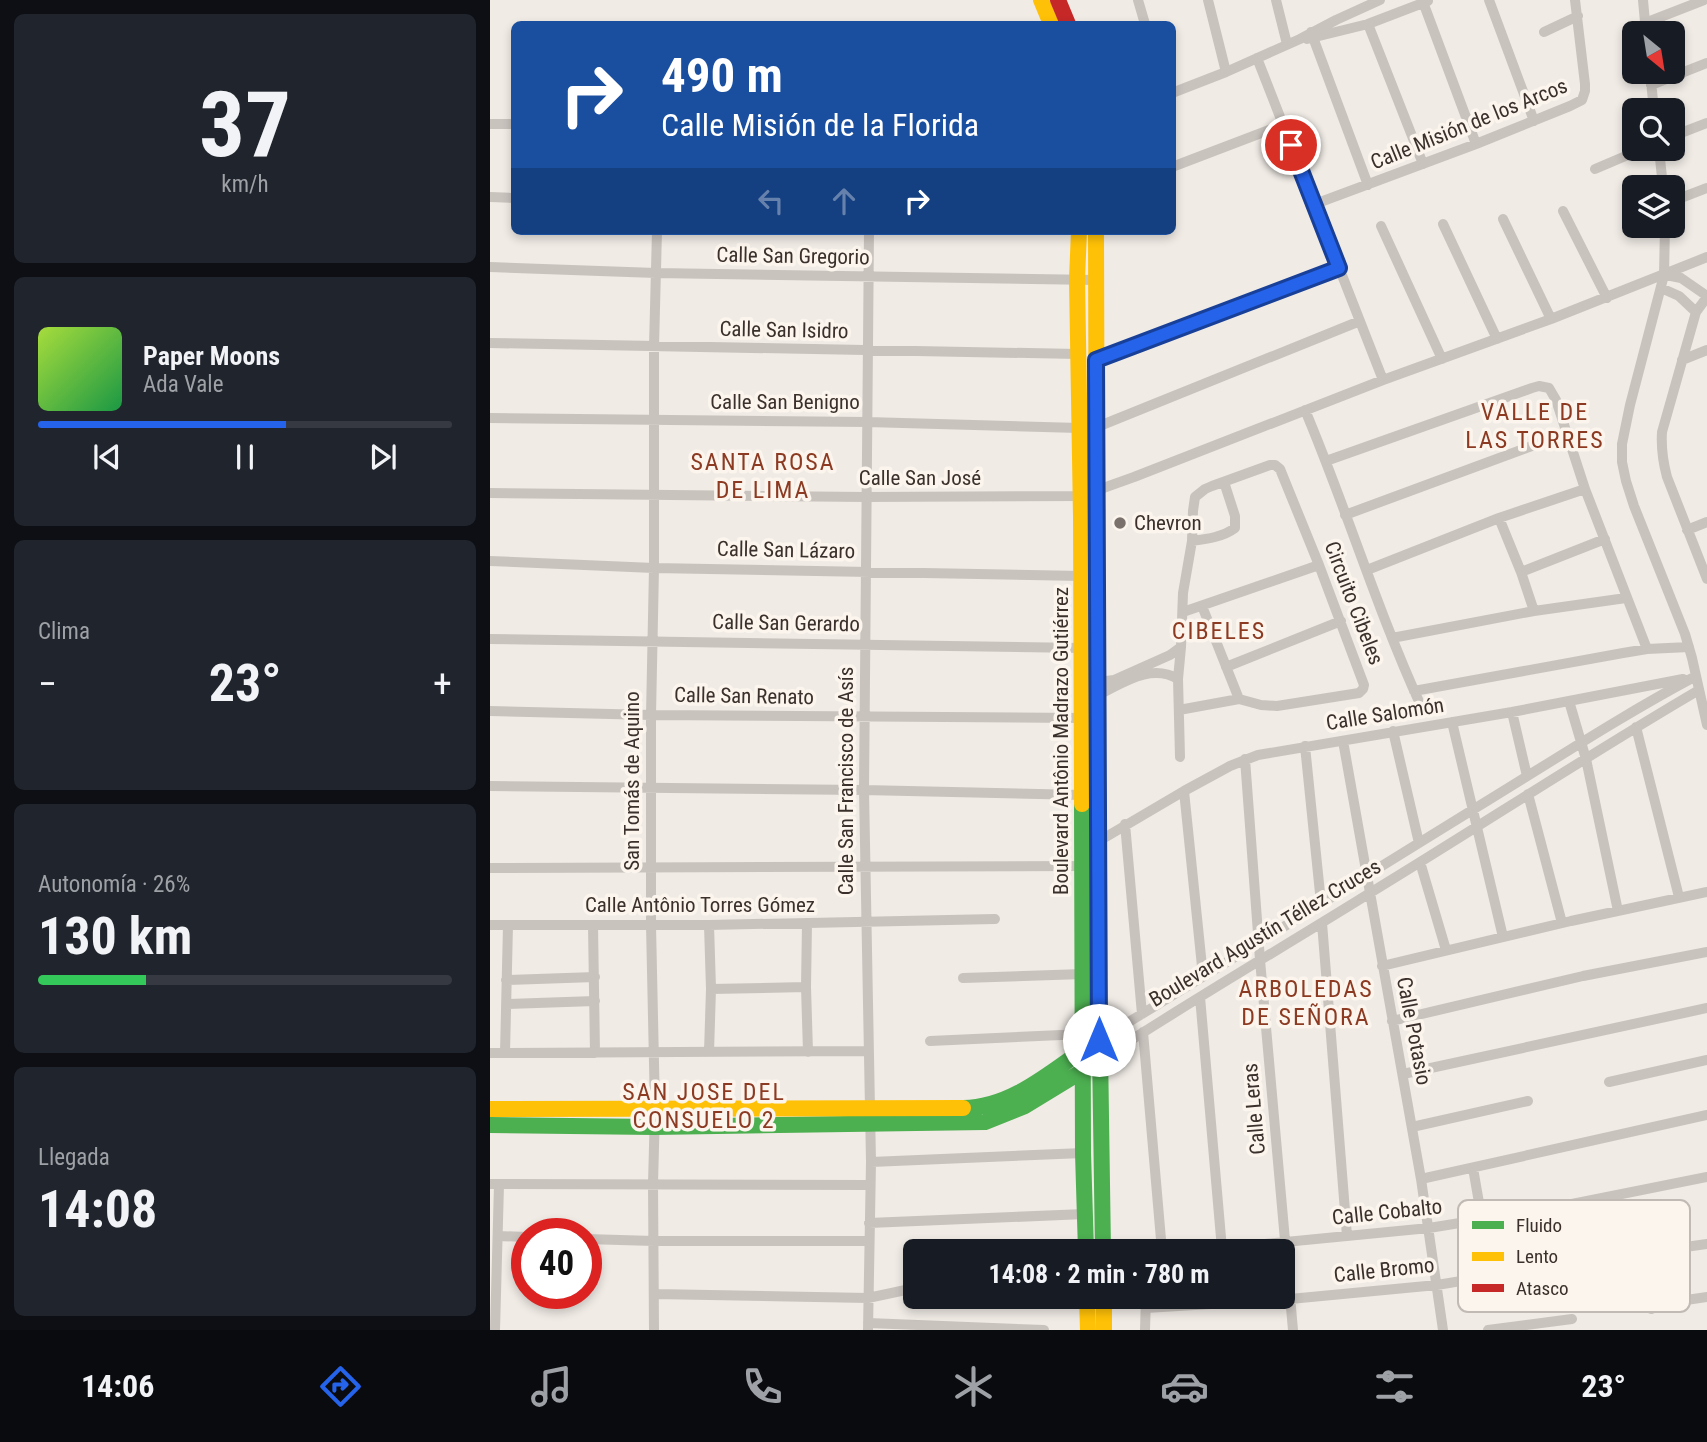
<!DOCTYPE html>
<html lang="es">
<meta charset="utf-8">
<style>
:root{--surface:#171b24;--page:#20242c;--text:#f1f3f6;--muted:#9ea1a6;--line:#363941;--accent:#2563eb}
body{margin:0;font-family:"Roboto Condensed",sans-serif;background:var(--page);color:var(--text);height:100vh;display:flex;flex-direction:column;font-size:26px;white-space:nowrap}
*{box-sizing:border-box;margin:0}
p{font-size:23px;color:var(--muted)}
.icon{flex:none;width:38px;height:38px;fill:none;stroke:currentColor;stroke-width:2;stroke-linecap:round;stroke-linejoin:round}
.map{position:relative;flex:1;overflow:hidden}
.drawer{display:flex;flex-direction:column;gap:14px;padding:14px;background:#0d0f14;width:490px}
.drawer>*{flex:none}
.banner{position:absolute;left:21px;top:21px;width:665px;height:214px;border-radius:10px;box-shadow:0 4px 10px #0003;background:#1a4fa0;color:#fff;overflow:hidden}
.needle{width:46px;rotate:150deg}
.buttons{position:absolute;left:1132px;top:21px;display:grid;gap:14px}
.buttons a{display:grid;place-items:center;width:63px;height:63px;border-radius:10px;background:var(--surface);box-shadow:0 4px 10px #0003;font-size:35px}
.speed{position:absolute;left:21px;top:1218px;display:flex;gap:14px;font-size:35px;font-weight:700;text-align:center}
.speed>*{display:grid;place-content:center;width:91px;height:91px;border-radius:50%;background:var(--surface);box-shadow:0 4px 10px #0003;line-height:1}
.speed .limit{border:10px solid #d22;background:#fff;color:#111}
.pin{position:absolute;display:grid;place-items:center;width:60px;height:60px;color:#fff;margin:-30px;border:4px solid #fff;border-radius:50%;box-shadow:0 2px 7px #0007}
.me{position:absolute;width:77px;margin:-38px;rotate:0deg;stroke-linejoin:round;filter:drop-shadow(0 0 5px #0008)}
.turn{display:flex;align-items:center;gap:24px;height:147px;padding:0 35px;font-size:32px}
.turn .icon{width:91px;height:91px;stroke-width:2.5}
.turn b{display:block;font-size:49px;line-height:60px}
.lanes{display:flex;align-items:center;height:66px;padding:0 35px;background:#0003;justify-content:center;gap:35px;direction:ltr}
.lanes .off{opacity:.35}
.big{font-size:52px;font-weight:700;line-height:1.1}
.drawer .card{flex:1;display:flex;flex-direction:column;justify-content:center;gap:10px;min-width:0;padding:0 24px;border-radius:10px;background:var(--page)}
.drawer .dial{align-items:center;gap:0}
.dial b{font-size:91px;line-height:1}
.song{display:flex;align-items:center;gap:21px}
.cover{width:84px;height:84px;border-radius:10px;background:linear-gradient(135deg,hsl(80 70% 55%),hsl(140 70% 35%))}
.played{height:7px;border-radius:4px;background:linear-gradient(90deg,var(--accent) 60%,var(--line) 60%)}
.keys{display:flex;justify-content:space-around;direction:ltr}
.heat{display:flex;justify-content:space-between;align-items:center;font-size:38px;direction:ltr}
.charge{height:10px;border-radius:5px;background:linear-gradient(90deg,#34c759 26%,var(--line) 0)}
.trip{position:absolute;left:413px;top:1239px;width:392px;height:70px;border-radius:10px;background:var(--surface);box-shadow:0 4px 10px #0003;font-weight:700;line-height:70px;text-align:center}
.menu{display:flex;height:112px;justify-content:space-around;align-items:center;background:#090b0e;color:var(--muted)}
.menu .icon{width:49px;height:49px}
.menu .active{color:var(--accent)}
.menu b{font-size:32px;color:var(--text)}
main{display:flex;flex:1;min-height:0}
.map>svg:first-child{display:block}
.lines{fill:none;stroke-linecap:round;stroke-linejoin:round}
.street{stroke:#c9c3be;stroke-width:10}
.fast{stroke:#4caf50;stroke-width:16}
.slow{stroke:#ffc107;stroke-width:16}
.jam{stroke:#c62828;stroke-width:16}
.route-casing{stroke:#184099;stroke-width:18}
.route{stroke:#2563eb;stroke-width:12}
.poi-dot{fill:#7a716c;stroke:#fbf5ee;stroke-width:2.5}
.labels{text-anchor:middle;stroke-width:7;stroke-linejoin:round;paint-order:stroke}
.street-label{font-size:21px;fill:#3b302b;stroke:#fbf5ee}
.poi-label{font-size:21px;fill:#3b302b;stroke:#fbf5ee;text-anchor:start}
.quarter-label{font-size:24px;letter-spacing:2px;fill:#8c3b22;stroke:#fbf5ee}
.key{fill:#fbf5ee;stroke:#c1bab4;stroke-width:2}
.key-label{font-size:19px;fill:#3b302b}
</style>
<main>
<section class="drawer">
<div class="card dial"><b>37</b><p>km/h</p></div>
<div class="card">
<div class="song"><i class="cover"></i><div><b>Paper Moons</b><p>Ada Vale</p></div></div>
<div class="played"></div>
<div class="keys"><svg class="icon" aria-label="previous" viewBox="0 0 24 24"><path d="M18 5L8 12l10 7zM5 5v14"/></svg><svg class="icon" aria-label="pause" viewBox="0 0 24 24"><path d="M8 5v14M16 5v14"/></svg><svg class="icon" aria-label="next" viewBox="0 0 24 24"><path d="M6 5l10 7-10 7zM19 5v14"/></svg></div>
</div>
<div class="card"><p>Clima</p>
<div class="heat"><a>−</a><b class="big">23°</b><a>+</a></div>
</div>
<div class="card"><p>Autonomía · 26%</p><b class="big">130 km</b><div class="charge"></div></div>
<div class="card"><p>Llegada</p><b class="big">14:08</b></div>
</section>
<div class="map">
<svg width="1217" height="1330" viewBox="0 0 1217 1330">
<rect width="100%" height="100%" fill="#f0ebe5"/>
<g class="lines">
<path class="street" d="M648 0 655 24
M718 0 736 72
M786 0 797 44
M999 0 1044 121
M1153 0 1156 33
M933 2 986 144
M1155 23 1214 0
M878 24 933 164
M821 32 878 185
M1054 32 1088 16
M817 39 878 24 938 1
M767 58 893 380
M1160 72 1164 110
M1161 85 1217 63
M682 93 736 72 810 39 846 20 890 0
M0 124H24
M1183 136 1217 123
M1169 149 1173 187
M682 167 792 125
M1105 169 1152 149
M0 197 24 198
M1183 201 1217 188
M825 204 986 144 1080 106 1092 100 1095 91V84L1085 0
M1073 211 1117 298
M1013 219 1061 319
M953 224 1007 339
M891 226 952 359
M1175 226 1174 275 1140 405 1132 444V462L1136 481 1144 506 1195 634 1202 658 1217 725
M0 267 166 273 606 280
M1176 275 1191 278 1217 296
M1171 288 1189 296 1206 312
M1217 297 1206 312 1172 432C1171 448 1173 462 1177 477L1217 579
M0 343 588 354
M606 360 849 268
M1192 360 1217 350
M815 410C856 507 887 610 931 706
M0 418 377 422 589 428
M607 427 870 321
M836 461 1042 388 1049 386 1059 388 1066 400 1095 489 1157 649
M0 493 376 497 591 496 644 477 893 380 1061 319 1217 257
M855 515 1077 433
M1009 518 1031 572 1044 611
M1197 530 1217 522
M702 541C717 539 733 537 745 528V516L734 482
M0 561 164 568 592 576
M877 570 1009 518 1095 489
M1031 572 1115 539
M712 606 749 699
M693 612 829 565
M902 638 1044 611 1136 598
M0 639 592 648
M736 667 851 621
M608 682 624 680 680 655 691 647
M924 691 1133 653 1157 649 1199 647
M608 695C633 683 661 663 688 679
M1079 701 1096 759 1128 911
M689 710 749 699 771 705 787 706 869 693 873 689
M0 711 161 715 592 718
M1022 712 1037 776
M962 722 1013 937
M1146 727 1189 897
M903 731 929 843
M853 741 931 1179 953 1330
M815 746 831 903
M690 757 688 679 691 647 693 593 702 541 703 511 705 497 715 489 722 486 780 465H785L790 469 829 565 874 685 873 689
M755 759 770 960 803 1330
M0 786 374 790 593 795
M694 791 713 976
M1038 794 1072 923
M635 824 652 1014
M609 841 694 791 740 766 768 755 1022 712 1193 679
M930 862 956 950
M0 868 596 866
M317 923 316 987 318 1052
M832 923 857 1236
M0 925H219L505 919
M103 925 105 1053
M219 925 221 989 219 1052
M892 966 1081 921 1217 892
M473 978 593 974
M16 980 105 977
M221 989 316 987
M710 997 732 1249
M17 1004 105 1001
M902 1021 1093 976 1217 952
M653 1032 672 1251
M609 1040C735 964 859 886 984 809 1058 764 1129 717 1206 676
M440 1041 594 1034
M0 1053 378 1051
M15 1053 18 925
M610 1060C699 1002 790 949 880 893 990 826 1098 755 1209 690
M913 1074 1217 1008
M1119 1082 1217 1060
M922 1127 1038 1101
M381 1162 593 1153
M983 1168 992 1220
M931 1179 1217 1115
M0 1184 379 1185
M379 1223 595 1214
M8 1236 37 1237
M96 1239 164 1241H378
M704 1251 939 1228 1062 1208 1217 1177
M165 1294 378 1298 425 1288
M656 1308 800 1299 947 1285 1074 1264 1217 1244
M1161 1309 1176 1303 1217 1297
M378 1323 554 1330
M5 1330 9 1185
M164 1330 163 1184 165 1109 161 925V715L164 568V347L167 231
M378 1330 381 1162 374 790 379 231
M655 1330 656 1297
M998 1330 1082 1319"/>
<path class="fast" d="M592 804 593 1153 596 1251
M609 983 613 1251
M473 1108C521 1108 562 1071 600 1045
M0 1125 164 1127 495 1122 535 1106 599 1067"/>
<path class="slow" d="M551 0 561 24
M589 231 587 279 591 517 592 804
M606 231 607 577
M0 1109 473 1108
M597 1297 598 1330
M614 1297V1330"/>
<path class="jam" d="M568 0 578 24
M607 577 609 983"/>
</g>
<g class="lines">
<defs>
<path id="route" d="M609 1040 606 360 849 268 801 145"/>
</defs>
<use href="#route" class="route-casing"/>
<use href="#route" class="route"/>
</g>
<circle class="poi-dot" cx="630" cy="523" r="7"/>
<g class="labels">
<g class="street-label">
<text transform="translate(979 124) rotate(-22)" y="7">Calle Misión de los Arcos</text>
<text transform="translate(303 256) rotate(1)" y="7">Calle San Gregorio</text>
<text transform="translate(294 330) rotate(1)" y="7">Calle San Isidro</text>
<text x="295" y="409">Calle San Benigno</text>
<text x="430" y="485">Calle San José</text>
<text transform="translate(296 550) rotate(1)" y="7">Calle San Lázaro</text>
<text transform="translate(864 603) rotate(69)" y="7">Circuito Cibeles</text>
<text transform="translate(296 623) rotate(1)" y="7">Calle San Gerardo</text>
<text transform="translate(254 696) rotate(1)" y="7">Calle San Renato</text>
<text transform="translate(895 714) rotate(-9)" y="7">Calle Salomón</text>
<text transform="translate(571 741) rotate(-90)" y="7">Boulevard Antônio Madrazo Gutiérrez</text>
<text transform="translate(142 781) rotate(-90)" y="7">San Tomás de Aquino</text>
<text transform="translate(356 781) rotate(-90)" y="7">Calle San Francisco de Asís</text>
<text x="210" y="912">Calle Antônio Torres Gómez</text>
<text transform="translate(775 933) rotate(-31)" y="7">Boulevard Agustín Téllez Cruces</text>
<text transform="translate(924 1031) rotate(79)" y="7">Calle Potasio</text>
<text transform="translate(764 1109) rotate(-95)" y="7">Calle Leras</text>
<text transform="translate(897 1212) rotate(-6)" y="7">Calle Cobalto</text>
<text transform="translate(894 1270) rotate(-6)" y="7">Calle Bromo</text>
</g>
<g class="poi-label">
<text x="644" y="530">Chevron</text>
</g>
<g class="quarter-label">
<text x="1045" y="420">VALLE DE<tspan x="1045" dy="28">LAS TORRES</tspan></text>
<text x="273" y="470">SANTA ROSA<tspan x="273" dy="28">DE LIMA</tspan></text>
<text x="729" y="639">CIBELES</text>
<text x="816" y="997">ARBOLEDAS<tspan x="816" dy="28">DE SEÑORA</tspan></text>
<text x="214" y="1100">SAN JOSE DEL<tspan x="214" dy="28">CONSUELO 2</tspan></text>
</g>
</g>
<rect x="968" y="1200" width="232" height="112" rx="10" class="key"/>
<rect x="982" y="1221" width="32" height="8" fill="#4caf50"/>
<rect x="982" y="1252" width="32" height="9" fill="#ffc107"/>
<rect x="982" y="1284" width="32" height="8" fill="#c62828"/>
<g class="key-label">
<text x="1026" y="1232">Fluido</text>
<text x="1026" y="1263">Lento</text>
<text x="1026" y="1295">Atasco</text>
</g>
</svg>
<div class="buttons">
<a><svg class="needle" viewBox="-14 -14 28 28"><path d="M0-13l5 13h-10z" fill="#e53935"/><path d="M0 13l5-13h-10z" fill="#9ea1a6"/></svg></a>
<a><svg class="icon" aria-label="search" viewBox="0 0 24 24"><circle cx="10" cy="10" r="6"/><path d="M15 15l6 6"/></svg></a>
<a><svg class="icon" aria-label="layers" viewBox="0 0 24 24"><path d="M12 4l9 5-9 5-9-5zM3 14l9 5 9-5"/></svg></a>
</div>
<div class="speed"><div class="limit">40</div></div>
<div class="pin" style="left:801px;top:145px;background:#d93025"><svg class="icon" aria-label="arrive" viewBox="0 0 24 24"><path d="M6 21V4h12l-3 4 3 4H6"/></svg></div>
<svg class="me" style="left:609px;top:1040px" viewBox="-20 -20 40 40"><circle r="19" fill="#fff"/><path d="M0-13L10 11 0 6-10 11z" fill="#2563eb"/></svg>
<div class="trip">14:08 · 2 min · 780 m</div>
<div class="banner">
<div class="turn"><svg class="icon" aria-label="right" viewBox="0 0 24 24"><path d="M7 20v-9h11M14 6l5 5-5 5"/></svg><div><b>490 m</b>Calle Misión de la Florida</div></div>
<div class="lanes"><svg class="icon off" aria-label="left" viewBox="0 0 24 24"><path d="M17 20v-9H6M10 6l-5 5 5 5"/></svg><svg class="icon off" aria-label="ahead" viewBox="0 0 24 24"><path d="M12 20V5M6 11l6-6 6 6"/></svg><svg class="icon" aria-label="right" viewBox="0 0 24 24"><path d="M7 20v-9h11M14 6l5 5-5 5"/></svg></div>
</div>
</div>
</main>
<nav class="menu">
<b>14:06</b>
<svg class="icon active" aria-label="directions" viewBox="0 0 24 24"><path d="M12 3l9 9-9 9-9-9zM9 14v-3h6M13 9l2 2-2 2"/></svg>
<svg class="icon" aria-label="music" viewBox="0 0 24 24"><path d="M9 18V5l10-2v13"/><circle cx="6" cy="18" r="3"/><circle cx="16" cy="16" r="3"/></svg>
<svg class="icon" aria-label="phone" viewBox="0 0 24 24"><path d="M5 4h4l2 5-3 2q2 4 5 5l2-3 5 2v4C11 20 4 13 5 4z"/></svg>
<svg class="icon" aria-label="climate" viewBox="0 0 24 24"><path d="M12 3v18M4 7l16 10M4 17L20 7"/></svg>
<svg class="icon" aria-label="car" viewBox="0 0 24 24"><path d="M5 17H2v-5l4-1 3-4h7l3 4 3 1v5h-3M9 17h6M6 11h13"/><circle cx="7" cy="17" r="2"/><circle cx="17" cy="17" r="2"/></svg>
<svg class="icon" aria-label="filters" viewBox="0 0 24 24"><path d="M4 7h16M4 17h16"/><circle cx="9" cy="7" r="2"/><circle cx="15" cy="17" r="2"/></svg>
<b>23°</b>
</nav>
